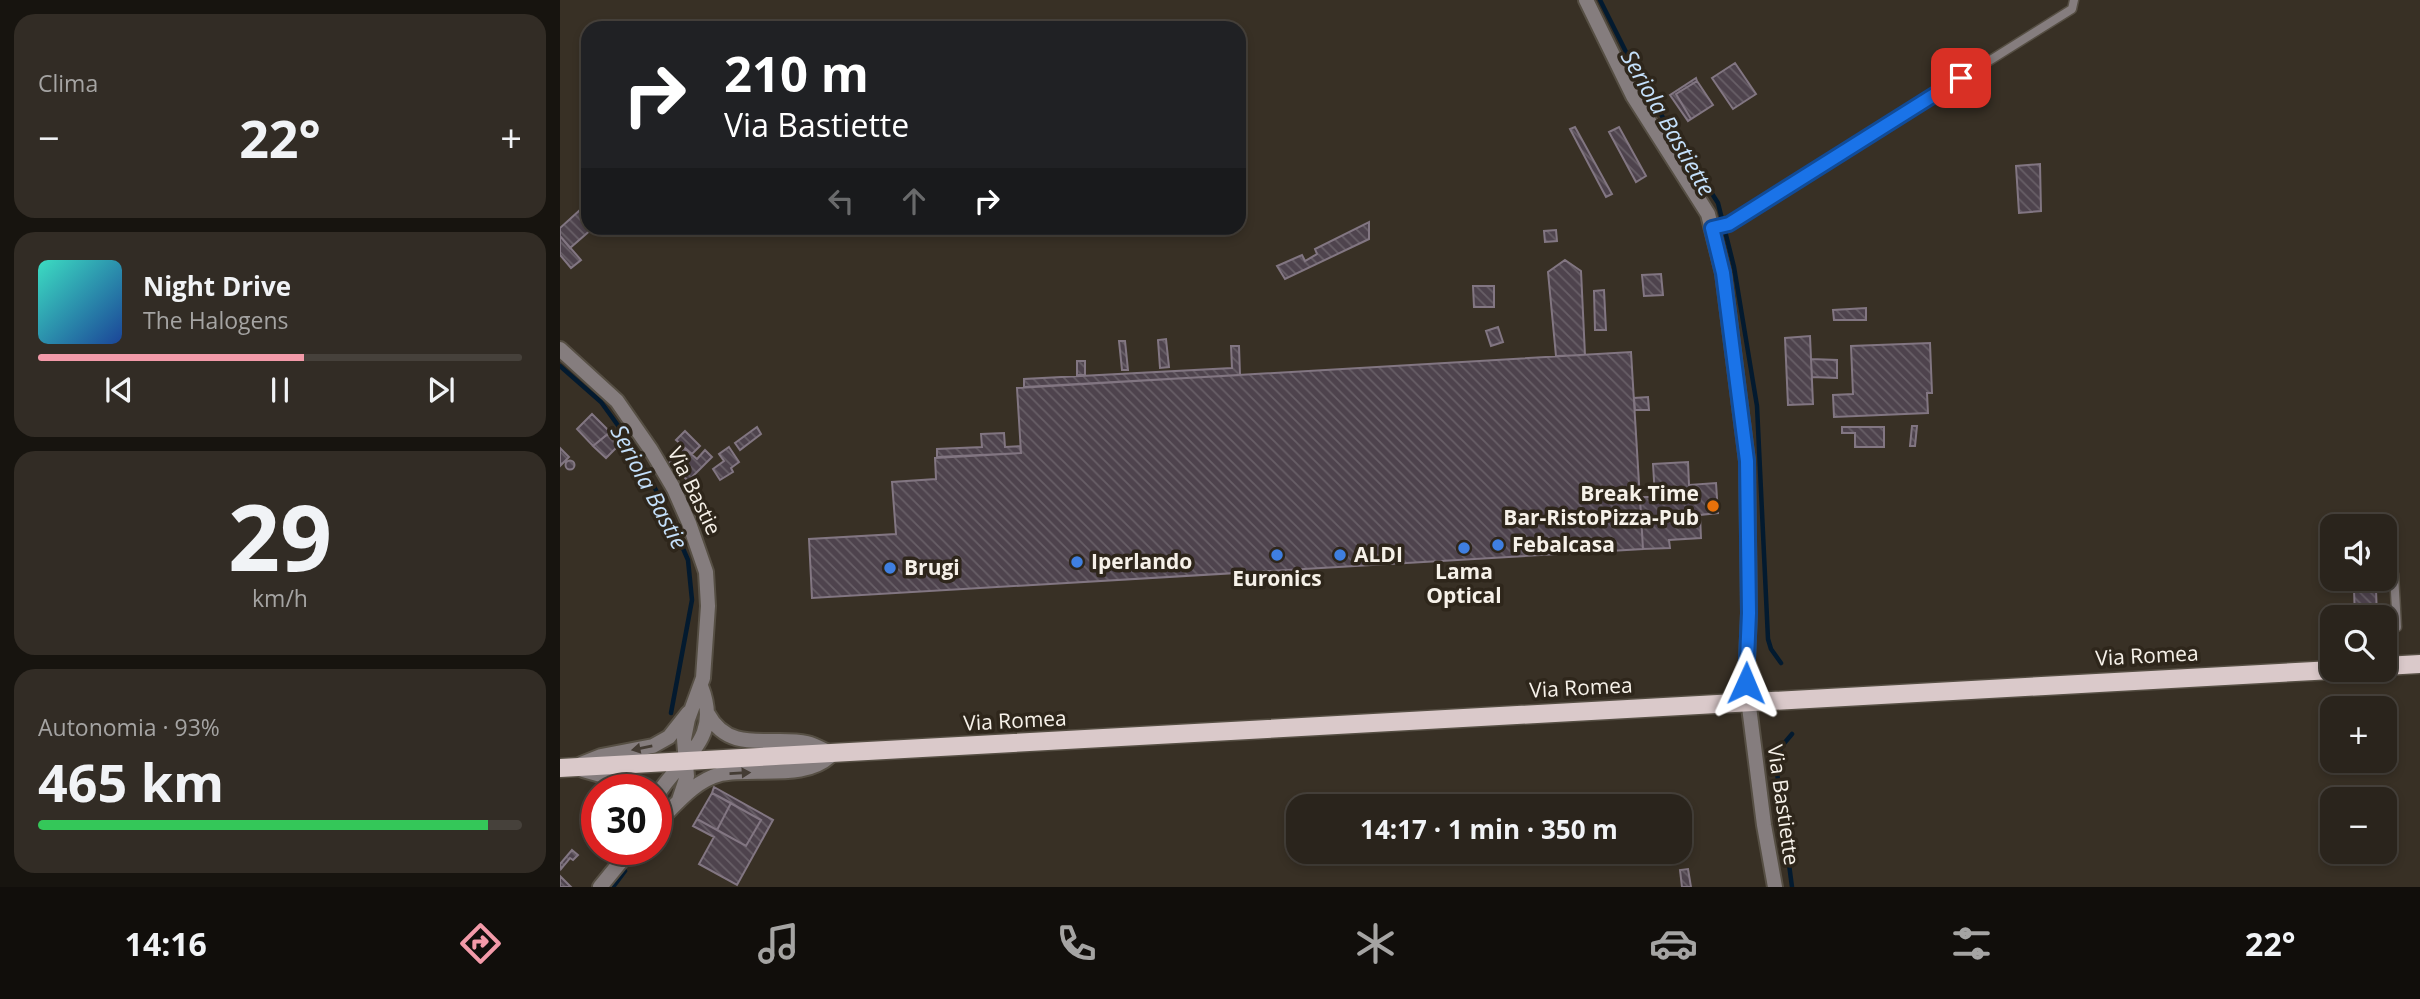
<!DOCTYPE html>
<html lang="it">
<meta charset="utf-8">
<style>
:root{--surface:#2a241c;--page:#322c25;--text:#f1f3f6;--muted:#a5a4a3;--line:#46413b;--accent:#f39aa9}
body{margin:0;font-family:"Open Sans",sans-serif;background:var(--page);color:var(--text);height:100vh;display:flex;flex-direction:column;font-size:26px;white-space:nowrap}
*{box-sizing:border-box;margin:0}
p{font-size:23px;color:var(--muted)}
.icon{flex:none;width:38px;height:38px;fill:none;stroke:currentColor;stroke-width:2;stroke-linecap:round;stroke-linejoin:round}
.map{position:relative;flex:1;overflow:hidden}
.side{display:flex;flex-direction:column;gap:14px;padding:14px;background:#17140f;width:560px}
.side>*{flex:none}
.top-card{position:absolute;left:21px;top:21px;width:665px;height:214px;border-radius:21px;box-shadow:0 4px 10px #0003,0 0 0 2px var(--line);background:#202124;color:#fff;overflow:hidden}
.buttons{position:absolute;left:1760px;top:514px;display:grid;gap:14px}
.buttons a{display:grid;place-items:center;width:77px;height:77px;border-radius:14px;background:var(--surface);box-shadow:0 4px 10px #0003,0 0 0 2px var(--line);font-size:35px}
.speed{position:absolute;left:21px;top:774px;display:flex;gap:14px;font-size:35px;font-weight:700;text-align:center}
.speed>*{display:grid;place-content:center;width:91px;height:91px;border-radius:50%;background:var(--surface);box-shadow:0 4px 10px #0003,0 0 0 2px var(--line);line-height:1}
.speed .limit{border:10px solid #d22;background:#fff;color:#111}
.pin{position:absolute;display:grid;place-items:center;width:60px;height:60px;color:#fff;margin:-30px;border-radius:14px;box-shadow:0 4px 10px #0006}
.me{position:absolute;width:77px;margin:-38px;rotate:1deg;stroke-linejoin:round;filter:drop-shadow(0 0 5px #0008)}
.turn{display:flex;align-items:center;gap:24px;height:147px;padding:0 28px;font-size:32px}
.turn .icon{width:91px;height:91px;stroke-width:2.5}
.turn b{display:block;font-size:49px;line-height:60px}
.lanes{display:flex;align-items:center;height:66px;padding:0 28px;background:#0003;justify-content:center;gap:35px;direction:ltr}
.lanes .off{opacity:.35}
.big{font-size:52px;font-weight:700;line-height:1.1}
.side .widget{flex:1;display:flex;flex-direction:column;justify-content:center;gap:10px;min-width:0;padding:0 24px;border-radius:21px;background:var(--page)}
.side .dial{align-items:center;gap:0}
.dial b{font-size:91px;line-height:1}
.song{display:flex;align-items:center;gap:21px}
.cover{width:84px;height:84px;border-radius:10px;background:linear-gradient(135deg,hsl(170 70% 55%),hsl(220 70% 35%))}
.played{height:7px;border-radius:4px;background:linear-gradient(90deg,var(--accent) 55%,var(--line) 55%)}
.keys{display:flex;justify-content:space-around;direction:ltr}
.heat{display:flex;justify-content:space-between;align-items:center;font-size:38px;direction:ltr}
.charge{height:10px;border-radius:5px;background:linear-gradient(90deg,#34c759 93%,var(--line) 0)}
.trip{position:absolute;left:726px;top:794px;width:406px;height:70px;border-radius:21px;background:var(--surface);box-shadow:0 4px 10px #0003,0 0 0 2px var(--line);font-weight:700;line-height:70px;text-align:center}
.tab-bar{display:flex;height:112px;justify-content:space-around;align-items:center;background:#110e0b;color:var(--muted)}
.tab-bar .icon{width:49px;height:49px}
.tab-bar .selected{color:var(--accent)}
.tab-bar b{font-size:32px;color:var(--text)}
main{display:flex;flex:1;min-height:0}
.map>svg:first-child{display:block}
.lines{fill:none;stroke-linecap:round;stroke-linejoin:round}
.stream{stroke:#031a2f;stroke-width:4.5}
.building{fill:url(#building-back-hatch);stroke:#827682;stroke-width:2}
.lane-casing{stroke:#564f44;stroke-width:11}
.street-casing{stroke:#564f44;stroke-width:18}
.primary-casing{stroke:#564f44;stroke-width:21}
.lane{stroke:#857d7e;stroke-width:8}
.street{stroke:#857d7e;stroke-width:14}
.primary{stroke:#dac9ca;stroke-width:18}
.oneway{fill:#443c34}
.route-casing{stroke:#114b97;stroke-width:18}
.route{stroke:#1a73e8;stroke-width:12}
.food-dot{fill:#e8710a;stroke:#2e261b;stroke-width:2.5}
.shop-dot{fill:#3f7fe0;stroke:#2e261b;stroke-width:2.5}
.labels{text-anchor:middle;stroke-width:7;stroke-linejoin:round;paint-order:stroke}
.street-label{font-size:21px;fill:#f6f1e9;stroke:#2e261b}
.poi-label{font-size:21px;font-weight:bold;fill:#f6f1e9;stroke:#2e261b;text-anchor:start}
.water-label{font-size:23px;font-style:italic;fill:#c4e0fb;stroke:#2e261b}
</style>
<main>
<section class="side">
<div class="widget"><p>Clima</p>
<div class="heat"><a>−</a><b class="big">22°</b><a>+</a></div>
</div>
<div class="widget">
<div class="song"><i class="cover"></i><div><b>Night Drive</b><p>The Halogens</p></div></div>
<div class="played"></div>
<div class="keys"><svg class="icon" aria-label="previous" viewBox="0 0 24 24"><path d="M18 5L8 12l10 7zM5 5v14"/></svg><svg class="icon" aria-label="pause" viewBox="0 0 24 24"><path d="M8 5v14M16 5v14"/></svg><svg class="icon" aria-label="next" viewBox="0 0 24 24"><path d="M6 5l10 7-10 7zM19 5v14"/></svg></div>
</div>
<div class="widget dial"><b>29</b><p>km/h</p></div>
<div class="widget"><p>Autonomia · 93%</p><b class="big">465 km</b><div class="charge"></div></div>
</section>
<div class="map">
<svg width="1860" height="887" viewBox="0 0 1860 887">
<defs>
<pattern id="building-back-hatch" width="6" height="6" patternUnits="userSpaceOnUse" patternTransform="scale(1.75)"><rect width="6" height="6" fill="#4e434d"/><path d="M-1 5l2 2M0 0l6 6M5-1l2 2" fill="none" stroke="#685f67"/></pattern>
</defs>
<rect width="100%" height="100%" fill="#383025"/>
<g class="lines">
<path class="stream" d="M1040 0 1084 88 1158 203 1174 267 1197 406 1208 639 1211 649 1221 663
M0 366 41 402 70 442 105 507 128 560 132 600 111 713
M53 887 65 871
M1232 887 1216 765 1221 747 1232 734"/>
</g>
<path class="building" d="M1175 63 1196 94 1173 109 1152 78Z
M1136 78 1137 81 1116 94 1131 119 1128 121 1110 95Z
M1137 81 1153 105 1131 119 1116 94Z
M1015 127 1052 194 1046 197 1010 129Z
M1059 127 1086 176 1076 182 1049 132Z
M1480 164 1481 211 1459 213 1456 166Z
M20 210 28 218V228H33L10 248 0 236V228Z
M809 222V239L725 279 717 266 742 255 745 261 757 254 755 249Z
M996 230 997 241 985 242 984 231Z
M0 236 21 260 11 268 0 255Z
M1005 260 1021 271 1025 355 996 356 988 272Z
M1101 274 1103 295 1084 296 1082 275Z
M913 286H934V307H914Z
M1044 290 1046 330H1035L1034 291Z
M1306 308V320H1274L1273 310Z
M938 327 943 342 931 346 926 331Z
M1250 336 1253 404 1228 405 1225 338Z
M606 339 609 367 600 368 598 340Z
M559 341H565L568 370H562Z
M1370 343 1372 393H1367L1368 413 1274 417 1273 395 1293 394 1291 346Z
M671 346H679L680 375 464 387V379L672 368Z
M1071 352 1083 549 252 598 249 539 336 534 332 482 376 479 375 458 461 453 457 388Z
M1251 359 1277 360V378L1252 377Z
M517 361H525V375H517Z
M1088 397 1089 410H1075L1074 398Z
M32 414 50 432 33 446 17 429Z
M1352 426H1357L1355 446H1350Z
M197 427 201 434 180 450 175 443Z
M1282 427H1324V447H1295V433H1282Z
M125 431 140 446 132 454 116 440Z
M444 433 445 447 460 446 461 453 377 457V449L422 447 421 434Z
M48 434 59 445 46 458 33 446Z
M169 447 179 462 171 468 173 472 160 480 153 469 164 461 159 454Z
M0 448 9 457 0 466Z
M124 448 137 459 145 450 152 457 128 481 110 462Z
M5.5 465a4.5 4.5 0 1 1 9 0a4.5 4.5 0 1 1-9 0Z
M1128 462 1129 485 1156 483 1158 513 1140 515 1141 538 1109 540 1110 548 1083 549 1080 497H1095L1093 464Z
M1816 589 1817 618H1795L1794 590Z
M154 787 213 820 177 885 139 864 154 837 133 826 137 819 186 846 201 820 152 793Z
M152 793 171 803 157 830 137 819Z
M171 803 201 820 186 846 157 830Z
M12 850 18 855 13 860 10 858 1 869 0 864Z
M1128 869 1131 887H1122L1120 870Z
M0 876 11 887H0Z"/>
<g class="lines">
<defs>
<path id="lane" d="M1152 228 1169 224 1512 9 1514 0
M1834 574 1837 627"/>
<path id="street" d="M1026 0 1073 96 1148 214 1163 273 1187 461 1189 613 1186 683 1204 825 1215 887
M0 349 57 401 91 450 114 489 129 523 146 572 148 606 143 678 128 719 124 739 127 776 119 800
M21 764 41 756 93 746 109 737 128 713
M23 770 55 779 73 789
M96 797C120 756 163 742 141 686
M96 824C115 806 133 781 161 774 194 767 248 781 272 754 265 751 256 745 247 743 212 735 170 755 148 714
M40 887 71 849"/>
<path id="primary" d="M1825 666 1860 664
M0 768 1773 670"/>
</defs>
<use href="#lane" class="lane-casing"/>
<use href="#street" class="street-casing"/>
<use href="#primary" class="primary-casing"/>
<use href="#lane" class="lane"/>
<use href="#street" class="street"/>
<use href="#primary" class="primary"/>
</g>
<defs><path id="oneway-solid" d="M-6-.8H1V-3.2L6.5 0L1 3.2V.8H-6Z" transform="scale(1.75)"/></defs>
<g class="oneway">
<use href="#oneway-solid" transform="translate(82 748) rotate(169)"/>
<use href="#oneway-solid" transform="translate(180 773) rotate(-3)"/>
</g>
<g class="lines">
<defs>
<path id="route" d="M1186 683 1189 613 1187 461 1163 273 1152 228 1169 224 1401 78"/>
</defs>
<use href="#route" class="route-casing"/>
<use href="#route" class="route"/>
</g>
<circle class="food-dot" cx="1153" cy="506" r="7"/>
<g class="shop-dot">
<circle cx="938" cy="545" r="7"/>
<circle cx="904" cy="548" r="7"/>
<circle cx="717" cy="555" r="7"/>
<circle cx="780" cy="555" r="7"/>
<circle cx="517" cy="562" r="7"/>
<circle cx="330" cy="568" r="7"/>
</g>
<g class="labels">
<g class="street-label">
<text transform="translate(134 491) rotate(64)" y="7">Via Bastie</text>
<text transform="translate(1587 656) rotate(-3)" y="7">Via Romea</text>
<text transform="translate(1021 688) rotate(-3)" y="7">Via Romea</text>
<text transform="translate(455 721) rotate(-3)" y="7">Via Romea</text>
<text transform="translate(1223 805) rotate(82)" y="7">Via Bastiette</text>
</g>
<g class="poi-label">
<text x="1139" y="501" text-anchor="end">Break Time<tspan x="1139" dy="24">Bar-RistoPizza-Pub</tspan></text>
<text x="952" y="552">Febalcasa</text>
<text x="794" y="562">ALDI</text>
<text x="531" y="569">Iperlando</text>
<text x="344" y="575">Brugi</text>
<text x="904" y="579" text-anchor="middle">Lama<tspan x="904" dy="24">Optical</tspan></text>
<text x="717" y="586" text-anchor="middle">Euronics</text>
</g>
<g class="water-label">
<text transform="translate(1108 123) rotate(60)" y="8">Seriola Bastiette</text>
<text transform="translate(89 487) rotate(62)" y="8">Seriola Bastie</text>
</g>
</g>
</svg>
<div class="buttons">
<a><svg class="icon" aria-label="sound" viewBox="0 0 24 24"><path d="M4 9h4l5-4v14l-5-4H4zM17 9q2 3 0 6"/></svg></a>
<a><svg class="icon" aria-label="search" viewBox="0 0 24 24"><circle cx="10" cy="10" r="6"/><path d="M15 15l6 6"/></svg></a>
<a>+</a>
<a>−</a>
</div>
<div class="speed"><div class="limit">30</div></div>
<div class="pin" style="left:1401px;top:78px;background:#d93025"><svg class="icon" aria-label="arrive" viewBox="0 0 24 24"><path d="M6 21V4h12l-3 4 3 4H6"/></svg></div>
<svg class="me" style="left:1186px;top:683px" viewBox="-20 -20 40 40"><path d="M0-17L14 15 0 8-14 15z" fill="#1a73e8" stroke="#fff" stroke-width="4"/></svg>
<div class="trip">14:17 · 1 min · 350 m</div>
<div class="top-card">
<div class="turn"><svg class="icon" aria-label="right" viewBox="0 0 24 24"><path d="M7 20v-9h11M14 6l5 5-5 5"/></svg><div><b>210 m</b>Via Bastiette</div></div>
<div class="lanes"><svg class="icon off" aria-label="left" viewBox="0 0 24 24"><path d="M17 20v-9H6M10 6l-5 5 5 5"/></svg><svg class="icon off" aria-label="ahead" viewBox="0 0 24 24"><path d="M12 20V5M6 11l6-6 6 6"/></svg><svg class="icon" aria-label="right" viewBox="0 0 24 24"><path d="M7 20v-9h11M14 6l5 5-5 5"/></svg></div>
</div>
</div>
</main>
<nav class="tab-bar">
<b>14:16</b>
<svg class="icon selected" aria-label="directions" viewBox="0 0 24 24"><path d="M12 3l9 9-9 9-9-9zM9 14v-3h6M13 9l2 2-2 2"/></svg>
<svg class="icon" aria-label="music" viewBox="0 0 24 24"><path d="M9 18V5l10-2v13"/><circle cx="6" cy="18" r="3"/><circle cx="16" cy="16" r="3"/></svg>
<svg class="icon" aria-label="phone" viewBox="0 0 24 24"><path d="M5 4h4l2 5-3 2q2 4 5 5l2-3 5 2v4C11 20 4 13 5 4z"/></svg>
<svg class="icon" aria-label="climate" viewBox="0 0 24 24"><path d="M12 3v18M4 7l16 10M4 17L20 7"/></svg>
<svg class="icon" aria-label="car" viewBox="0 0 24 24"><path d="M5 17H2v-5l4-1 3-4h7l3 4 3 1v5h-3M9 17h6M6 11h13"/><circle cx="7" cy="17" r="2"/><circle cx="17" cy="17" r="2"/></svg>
<svg class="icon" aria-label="filters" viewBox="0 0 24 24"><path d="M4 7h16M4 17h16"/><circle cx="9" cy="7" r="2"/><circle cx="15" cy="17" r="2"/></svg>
<b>22°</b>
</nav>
